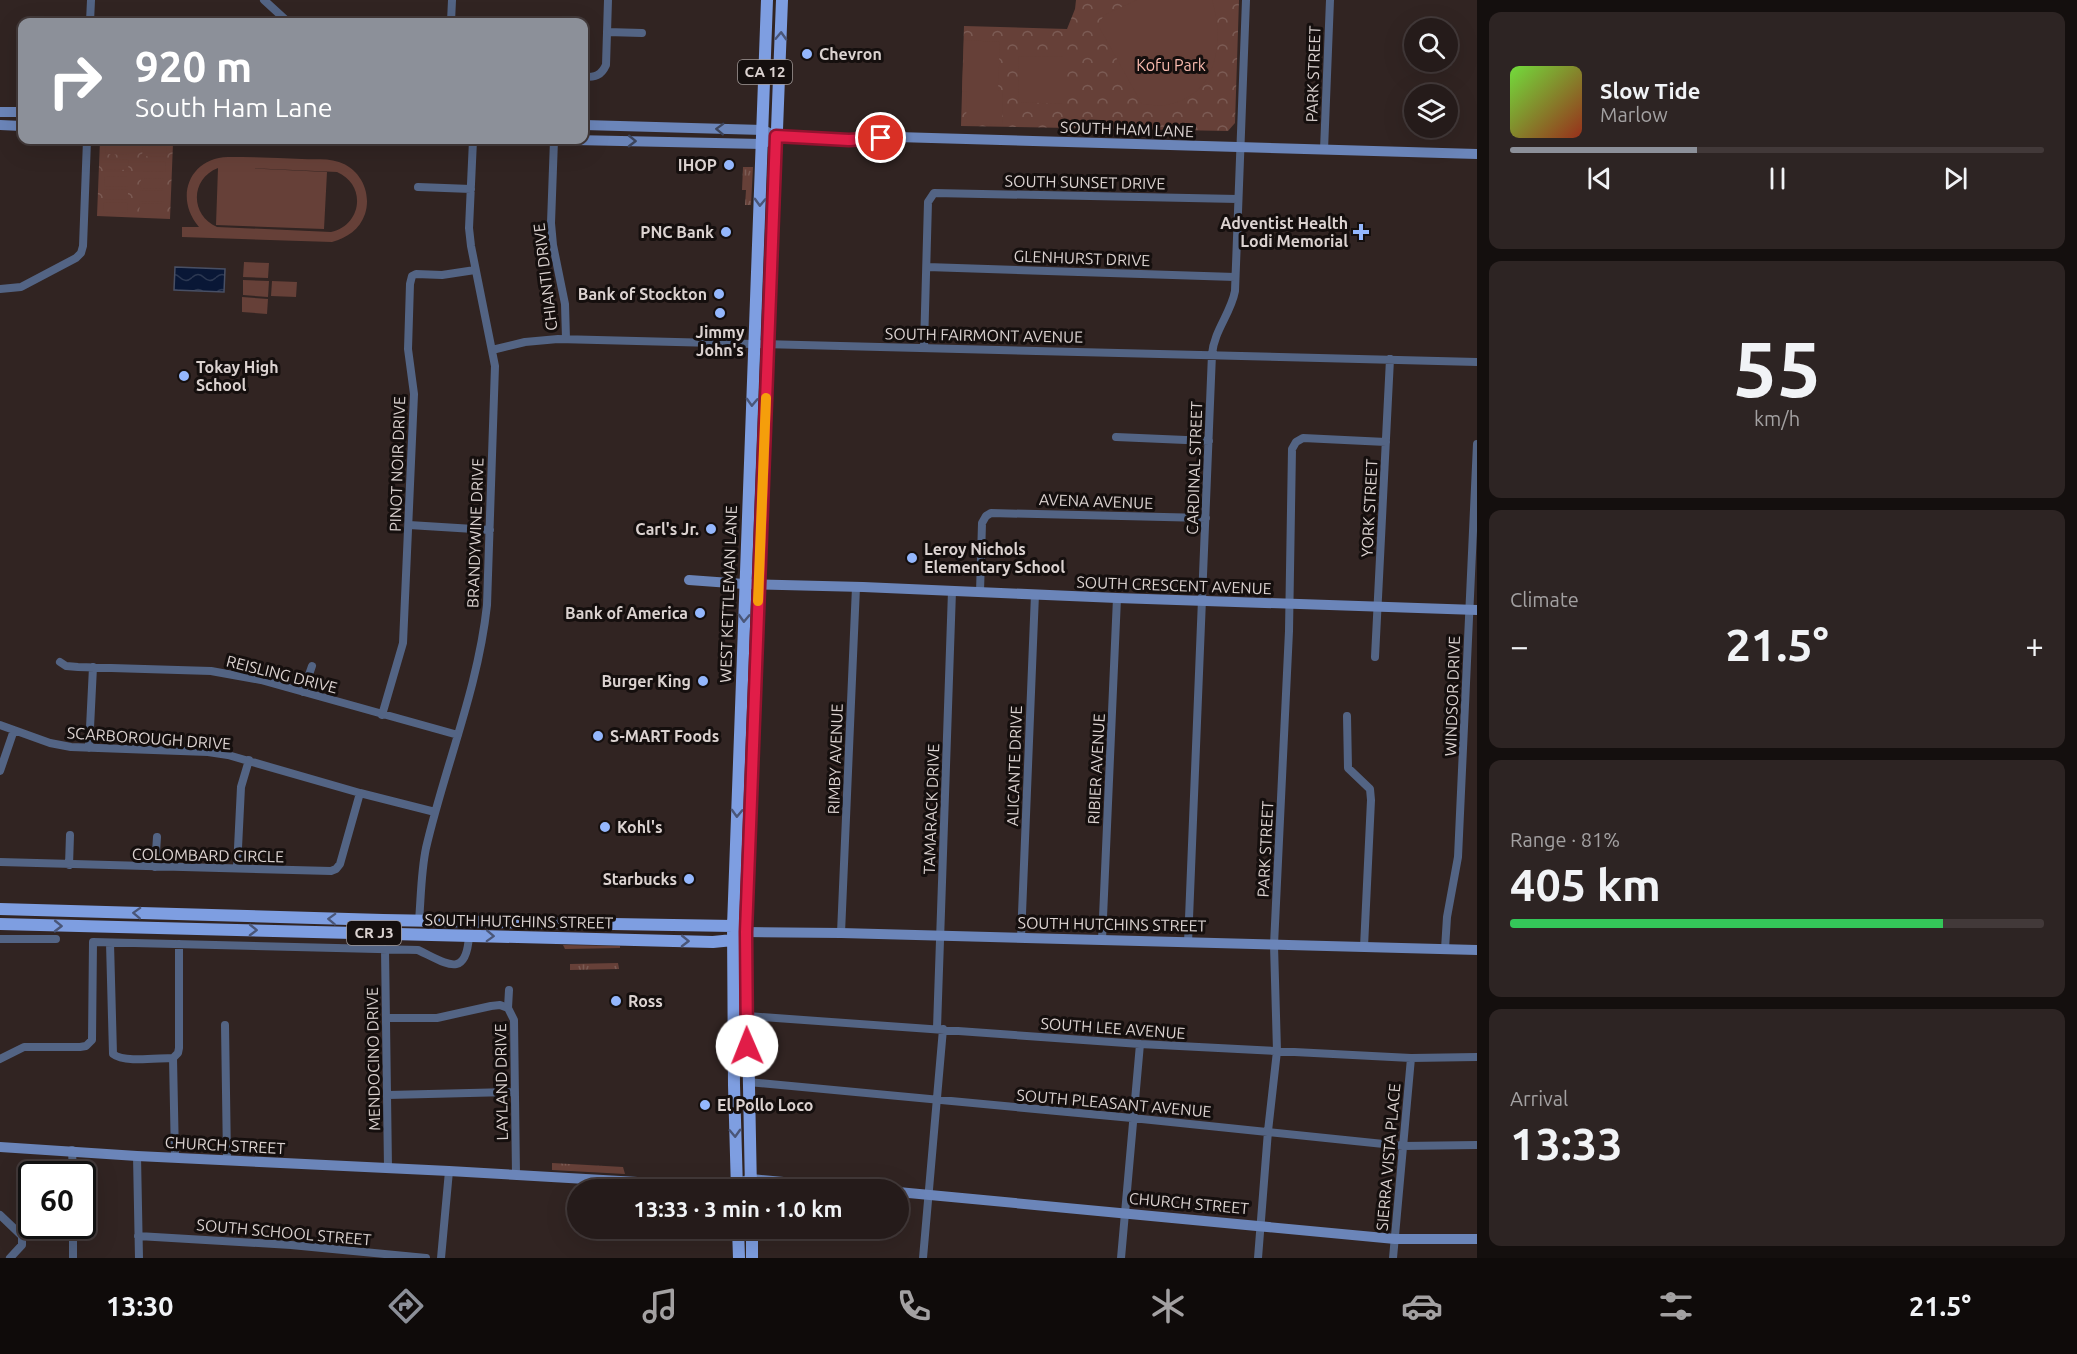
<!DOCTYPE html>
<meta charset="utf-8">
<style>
:root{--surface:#251b1a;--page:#2d2423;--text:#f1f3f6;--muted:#a3a1a2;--line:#423939;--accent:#8c9099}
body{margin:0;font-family:Ubuntu,sans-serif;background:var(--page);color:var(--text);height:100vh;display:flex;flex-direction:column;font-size:22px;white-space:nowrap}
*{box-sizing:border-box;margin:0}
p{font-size:20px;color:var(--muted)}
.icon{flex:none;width:33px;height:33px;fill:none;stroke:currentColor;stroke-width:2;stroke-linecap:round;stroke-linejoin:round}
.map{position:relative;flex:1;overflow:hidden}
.drawer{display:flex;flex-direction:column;gap:12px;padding:12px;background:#140f0e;width:600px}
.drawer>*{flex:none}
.top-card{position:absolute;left:18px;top:18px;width:570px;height:126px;border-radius:12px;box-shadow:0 6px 24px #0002,0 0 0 2px var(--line);background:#8c9099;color:#fff;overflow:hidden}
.tools{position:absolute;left:1404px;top:18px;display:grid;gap:12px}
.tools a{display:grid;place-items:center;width:54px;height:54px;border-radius:50%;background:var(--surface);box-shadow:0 6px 24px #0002,0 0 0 2px var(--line);font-size:30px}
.speed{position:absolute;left:18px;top:1161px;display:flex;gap:12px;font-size:30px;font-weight:700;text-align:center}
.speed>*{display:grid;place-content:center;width:78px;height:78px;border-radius:50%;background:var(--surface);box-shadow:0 6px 24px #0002,0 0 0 2px var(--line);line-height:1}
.speed .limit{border:3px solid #111;border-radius:9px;background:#fff;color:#111}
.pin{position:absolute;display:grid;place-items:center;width:51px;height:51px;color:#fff;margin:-26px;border:3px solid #fff;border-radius:50%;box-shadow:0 2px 6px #0007}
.me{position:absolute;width:66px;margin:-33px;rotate:359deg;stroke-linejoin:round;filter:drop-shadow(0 0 4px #0008)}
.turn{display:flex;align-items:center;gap:21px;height:126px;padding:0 18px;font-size:27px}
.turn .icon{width:78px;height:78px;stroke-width:2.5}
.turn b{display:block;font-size:42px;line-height:51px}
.big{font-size:45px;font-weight:700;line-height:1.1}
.drawer .widget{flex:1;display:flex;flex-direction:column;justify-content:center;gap:9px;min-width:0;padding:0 21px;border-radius:12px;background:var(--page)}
.drawer .dial{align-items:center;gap:0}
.dial b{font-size:78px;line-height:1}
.song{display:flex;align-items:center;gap:18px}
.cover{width:72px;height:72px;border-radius:9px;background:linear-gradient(135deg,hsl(100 70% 55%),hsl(10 70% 35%))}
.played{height:6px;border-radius:3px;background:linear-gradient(90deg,var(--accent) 35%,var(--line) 35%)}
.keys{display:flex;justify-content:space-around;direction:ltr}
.heat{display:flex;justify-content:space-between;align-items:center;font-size:33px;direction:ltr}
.charge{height:9px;border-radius:4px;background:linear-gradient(90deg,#34c759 81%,var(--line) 0)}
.trip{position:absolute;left:567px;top:1179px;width:342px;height:60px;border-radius:30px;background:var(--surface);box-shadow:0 6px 24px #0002,0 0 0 2px var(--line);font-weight:700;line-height:60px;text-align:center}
.tab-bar{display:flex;height:96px;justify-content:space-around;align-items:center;background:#0f0b0a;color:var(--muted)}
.tab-bar .icon{width:42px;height:42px}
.tab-bar .active{color:var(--accent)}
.tab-bar b{font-size:27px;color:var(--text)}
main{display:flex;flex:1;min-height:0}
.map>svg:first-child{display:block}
.grass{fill:url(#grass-tufts)}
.park{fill:url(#park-crowns)}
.pitch{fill:#664038;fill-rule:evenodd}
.water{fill:url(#water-waves);stroke:#484f64;stroke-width:1.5}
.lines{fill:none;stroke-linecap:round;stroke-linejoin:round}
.street{stroke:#536484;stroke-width:8}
.secondary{stroke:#6b85b9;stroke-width:10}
.primary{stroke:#7e9ee1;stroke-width:12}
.oneway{stroke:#4a5678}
.oneway2{stroke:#3c445b}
.route-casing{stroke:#92132f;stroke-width:15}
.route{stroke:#e11d48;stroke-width:10}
.slow{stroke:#f59e0b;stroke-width:10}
.poi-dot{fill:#94b7fd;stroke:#150f0e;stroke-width:2}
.labels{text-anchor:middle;stroke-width:6;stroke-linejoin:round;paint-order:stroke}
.shield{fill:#150f0e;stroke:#a09896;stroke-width:1.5}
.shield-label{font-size:15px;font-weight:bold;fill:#dbd2d0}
.poi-label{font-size:16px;font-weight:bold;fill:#dbd2d0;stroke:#150f0e;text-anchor:end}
.park-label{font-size:16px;fill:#fabbaf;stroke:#150f0e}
.street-label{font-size:16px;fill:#dbd2d0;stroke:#150f0e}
</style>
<main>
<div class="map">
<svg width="1477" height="1258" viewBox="0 0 1477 1258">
<defs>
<pattern id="grass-tufts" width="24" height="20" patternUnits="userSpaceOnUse" patternTransform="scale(1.5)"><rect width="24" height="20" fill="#664038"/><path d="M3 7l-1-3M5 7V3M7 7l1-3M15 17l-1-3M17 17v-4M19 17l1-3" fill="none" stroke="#7b5b54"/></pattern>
<pattern id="park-crowns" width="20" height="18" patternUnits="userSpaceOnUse" patternTransform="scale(1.5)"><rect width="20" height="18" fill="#664038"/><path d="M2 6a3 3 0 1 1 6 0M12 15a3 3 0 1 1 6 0" fill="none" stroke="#7b5b54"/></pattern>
<pattern id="water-waves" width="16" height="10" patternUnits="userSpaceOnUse" patternTransform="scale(1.5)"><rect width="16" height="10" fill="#091736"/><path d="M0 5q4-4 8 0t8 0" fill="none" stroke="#2c3852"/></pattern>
</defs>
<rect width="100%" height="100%" fill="#312422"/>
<path class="grass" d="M743 167H753L751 205H745L746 190H742Z
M563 945 620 946V948L565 949Z
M618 963 619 969 570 970V964Z
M552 1163 623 1167 625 1174 552 1170Z"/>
<path class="park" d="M1076 0H1239L1235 123 1228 131 961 126 964 26 1067 29 1075 9Z
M100 140 173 143 170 219 97 216Z"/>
<path class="pitch" d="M1137 0H1212C1225 42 1217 97 1166 105 1158 107 1150 104 1142 104L1098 25 1104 15Z
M964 40 1000 42 998 91H1003L1002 125 966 124 967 92 962 91Z
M1019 56 1064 57V104L1018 102Z
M106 144 129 145V155L105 154Z
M143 146 167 147 166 157 142 156Z
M228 157C253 157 278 158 302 159 314 160 327 158 339 162 360 169 372 192 365 214 360 229 347 238 332 242L182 237V227H199C174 198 189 158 228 157ZM224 167 337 172C367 185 362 225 331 232L217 227C190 215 190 179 218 168L216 225 324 229 327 172Z
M105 159 129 160 128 170 105 169Z
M142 161 166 162 165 172 142 171Z
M105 176 128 177V187L104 186Z
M141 178 164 179V189L140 188Z
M104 189 128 190V200L104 199Z
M140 190 164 191V202L140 201Z
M104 202 128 203 127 213 103 212Z
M140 203 163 204V214H139Z
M244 262 269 263 268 278 243 277Z
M243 280 269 281 268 297 243 295Z
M272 281 297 282 296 297 271 296Z
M242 297 268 299 267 314 242 312Z"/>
<path class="water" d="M175 267 225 269 224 292 174 290Z"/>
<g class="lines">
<path class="street" d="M264 0 288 22
M90 22 91 0
M451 22 452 0
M607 32 642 33
M584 77C595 77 601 76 606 65L608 0
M554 140 551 223 553 245 565 304 566 339
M1324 150 1330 0
M418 187 471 189
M927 267 1235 277
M0 289 21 287 76 258 81 253 83 246 87 140
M924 347 928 202 934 193 1238 199
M492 350 525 342 558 339 1477 362
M1116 437 1209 441
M409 525 490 530
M980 592 982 523 986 516 991 513 1206 518
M1375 657 1390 359
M60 662 66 666 78 667 211 671 261 680 458 735
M303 692 312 666
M382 715 403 643 414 394 408 349 410 284 412 276 416 274 442 275 475 270
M1347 716 1348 768 1370 789 1371 800 1364 947
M0 725 50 743 71 747 208 752 228 755 360 793 435 812
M89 748 93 667
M0 771 14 730
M0 862 331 871 336 869 340 864 360 793
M69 865 70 835
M155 867 157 837
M237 868 241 787 249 760
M419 921C421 897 421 872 426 848 445 766 478 689 487 605L495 366 471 246 469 228 473 140
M841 933 856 587
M1021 938 1035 594
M0 939H56
M1102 940 1117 598
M110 943 113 1054C124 1063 157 1058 173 1058
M1188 943 1212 354C1214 331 1231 313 1235 291L1246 0
M385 949 388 1168
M1445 949 1447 917 1458 857 1477 444
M509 990 508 1008 514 1020 516 1175
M747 1016 1140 1044 1411 1058 1477 1057
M386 1018H437L491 1006 500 1005 508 1008
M225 1025 227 1159
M937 1028 952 591
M173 1058 178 1053 179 1048V944
M173 1058 175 1158
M0 1059 24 1047H80L86 1046 92 1040 93 942 418 950C446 963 466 980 469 936
M748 1082 1132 1118 1403 1146 1477 1145
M388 1095 515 1092
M72 1150 73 1174
M137 1156 139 1258
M0 1215 22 1236V1245L10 1258
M73 1226V1258
M138 1236 291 1245 426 1258
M441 1258 449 1171
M923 1258 943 1029
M1121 1258 1140 1044
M1258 1258 1268 1131 1277 1051 1274 945 1289 631 1292 449 1296 442 1303 438 1386 442
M1393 1258 1411 1058"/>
<path class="secondary" d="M0 112H22
M0 125 22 126
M584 125 763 130 776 136 850 140 897 137 1477 154
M574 140 762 144 768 141
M689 580 744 584 863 587 1117 598 1477 610
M746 932 841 933 1477 950
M0 1147 137 1156 449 1171 724 1187 751 1179 871 1190
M898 1192 1395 1239H1477"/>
<path class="primary" d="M0 909 383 920 733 926 740 929
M0 924 713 942 733 940 740 936
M737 1190 734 1085 733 926 767 0
M751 1190 746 932 782 0
M738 1228 739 1258
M752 1228V1258"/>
</g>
<defs><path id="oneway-chevron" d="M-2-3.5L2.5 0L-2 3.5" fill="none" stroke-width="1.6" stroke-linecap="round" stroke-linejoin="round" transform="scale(1.5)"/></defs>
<g class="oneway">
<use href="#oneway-chevron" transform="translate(781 36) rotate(-88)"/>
<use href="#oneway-chevron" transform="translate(760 202) rotate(92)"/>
<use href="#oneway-chevron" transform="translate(752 402) rotate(92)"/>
<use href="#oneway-chevron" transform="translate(744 618) rotate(92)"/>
<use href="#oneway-chevron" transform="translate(737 813) rotate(92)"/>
<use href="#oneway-chevron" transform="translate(137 913) rotate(-178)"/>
<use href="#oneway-chevron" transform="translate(332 919) rotate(-178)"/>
<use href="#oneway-chevron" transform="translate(58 926) rotate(1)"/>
<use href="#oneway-chevron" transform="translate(253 930) rotate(1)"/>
<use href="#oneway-chevron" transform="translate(490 936) rotate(2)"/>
<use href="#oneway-chevron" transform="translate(685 941) rotate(1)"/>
<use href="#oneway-chevron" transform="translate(735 1133) rotate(88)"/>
</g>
<g class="oneway2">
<use href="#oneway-chevron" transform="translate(720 129) rotate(-178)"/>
<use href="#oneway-chevron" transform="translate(632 141) rotate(1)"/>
</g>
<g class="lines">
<defs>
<path id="route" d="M747 1046 746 932 776 136 849 140 881 138"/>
</defs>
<use href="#route" class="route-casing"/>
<use href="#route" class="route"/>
<path class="slow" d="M758 601 766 398"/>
</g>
<g class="poi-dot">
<circle cx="807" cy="54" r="6"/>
<circle cx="729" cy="165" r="6"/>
<circle cx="726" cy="232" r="6"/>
<path d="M1358 223h6v6h6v6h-6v6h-6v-6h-6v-6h6z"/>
<circle cx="719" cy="294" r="6"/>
<circle cx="720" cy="313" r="6"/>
<circle cx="184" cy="376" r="6"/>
<circle cx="711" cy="529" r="6"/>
<circle cx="912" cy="558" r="6"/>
<circle cx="700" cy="613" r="6"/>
<circle cx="703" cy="681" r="6"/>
<circle cx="598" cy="736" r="6"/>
<circle cx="605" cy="827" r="6"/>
<circle cx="689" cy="879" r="6"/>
<circle cx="616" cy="1001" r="6"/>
<circle cx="705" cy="1105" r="6"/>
</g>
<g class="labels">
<g class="shield">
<rect x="738" y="60" width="54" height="24" rx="4.5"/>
<rect x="347" y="921" width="54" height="24" rx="4.5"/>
</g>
<g class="shield-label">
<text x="765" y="77">CA 12</text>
<text x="374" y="938">CR J3</text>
</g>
<g class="poi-label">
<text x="819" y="60" text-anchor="start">Chevron</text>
<text x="717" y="171">IHOP</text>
<text x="1348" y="229">Adventist Health<tspan x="1348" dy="18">Lodi Memorial</tspan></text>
<text x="714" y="238">PNC Bank</text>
<text x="707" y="300">Bank of Stockton</text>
<text x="720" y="338" text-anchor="middle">Jimmy<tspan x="720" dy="18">John's</tspan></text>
<text x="196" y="373" text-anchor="start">Tokay High<tspan x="196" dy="18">School</tspan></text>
<text x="699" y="535">Carl's Jr.</text>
<text x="924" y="555" text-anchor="start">Leroy Nichols<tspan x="924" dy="18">Elementary School</tspan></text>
<text x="688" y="619">Bank of America</text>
<text x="691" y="687">Burger King</text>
<text x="610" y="742" text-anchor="start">S-MART Foods</text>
<text x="617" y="833" text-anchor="start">Kohl's</text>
<text x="677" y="885">Starbucks</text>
<text x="628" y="1007" text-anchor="start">Ross</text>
<text x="717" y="1111" text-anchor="start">El Pollo Loco</text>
</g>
<g class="park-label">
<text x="1171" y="71">Kofu Park</text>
</g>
<g class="street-label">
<text transform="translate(1313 74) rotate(-88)" y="6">PARK STREET</text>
<text transform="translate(1127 129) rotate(2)" y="6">SOUTH HAM LANE</text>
<text transform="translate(1085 182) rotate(1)" y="6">SOUTH SUNSET DRIVE</text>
<text transform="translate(1082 258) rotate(2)" y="6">GLENHURST DRIVE</text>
<text transform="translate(545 277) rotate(-97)" y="6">CHIANTI DRIVE</text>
<text transform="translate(984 335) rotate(1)" y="6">SOUTH FAIRMONT AVENUE</text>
<text transform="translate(397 464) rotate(-88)" y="6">PINOT NOIR DRIVE</text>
<text transform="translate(1194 468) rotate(-88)" y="6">CARDINAL STREET</text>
<text transform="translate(1096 501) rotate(2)" y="6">AVENA AVENUE</text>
<text transform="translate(1369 508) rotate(-87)" y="6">YORK STREET</text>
<text transform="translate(475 533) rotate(-88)" y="6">BRANDYWINE DRIVE</text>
<text transform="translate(1174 585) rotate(2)" y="6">SOUTH CRESCENT AVENUE</text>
<text transform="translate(728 594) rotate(-88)" y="6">WEST KETTLEMAN LANE</text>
<text transform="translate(282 674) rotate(14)" y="6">REISLING DRIVE</text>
<text transform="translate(1452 696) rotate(-88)" y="6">WINDSOR DRIVE</text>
<text transform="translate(149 738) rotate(4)" y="6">SCARBOROUGH DRIVE</text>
<text transform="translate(835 759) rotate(-88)" y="6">RIMBY AVENUE</text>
<text transform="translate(1014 766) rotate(-88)" y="6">ALICANTE DRIVE</text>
<text transform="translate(1096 769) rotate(-87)" y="6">RIBIER AVENUE</text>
<text transform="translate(931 809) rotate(-88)" y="6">TAMARACK DRIVE</text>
<text transform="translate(1265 849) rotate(-87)" y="6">PARK STREET</text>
<text transform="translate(208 855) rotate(1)" y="6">COLOMBARD CIRCLE</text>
<text transform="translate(519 921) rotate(1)" y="6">SOUTH HUTCHINS STREET</text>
<text transform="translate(1112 924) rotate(1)" y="6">SOUTH HUTCHINS STREET</text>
<text transform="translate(1113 1028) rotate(4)" y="6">SOUTH LEE AVENUE</text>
<text transform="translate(373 1059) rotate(-91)" y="6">MENDOCINO DRIVE</text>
<text transform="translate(501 1082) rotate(-91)" y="6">LAYLAND DRIVE</text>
<text transform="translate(1114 1103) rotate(5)" y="6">SOUTH PLEASANT AVENUE</text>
<text transform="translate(225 1145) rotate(3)" y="6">CHURCH STREET</text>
<text transform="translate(1388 1157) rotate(-85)" y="6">SIERRA VISTA PLACE</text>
<text transform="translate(1189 1203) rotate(5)" y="6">CHURCH STREET</text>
<text transform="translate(284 1232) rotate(5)" y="6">SOUTH SCHOOL STREET</text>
</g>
</g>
</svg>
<div class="tools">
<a><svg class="icon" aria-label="search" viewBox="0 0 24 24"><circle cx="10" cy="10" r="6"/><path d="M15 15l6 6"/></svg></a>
<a><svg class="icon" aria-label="layers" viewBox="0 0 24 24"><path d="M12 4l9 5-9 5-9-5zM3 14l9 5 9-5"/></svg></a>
</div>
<div class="speed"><div class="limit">60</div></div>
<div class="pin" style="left:881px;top:138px;background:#d93025"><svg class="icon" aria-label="arrive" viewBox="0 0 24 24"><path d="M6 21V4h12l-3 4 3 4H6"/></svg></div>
<svg class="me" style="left:747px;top:1046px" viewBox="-20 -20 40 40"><circle r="19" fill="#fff"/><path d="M0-13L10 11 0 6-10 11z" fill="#e11d48"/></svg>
<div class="trip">13:33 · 3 min · 1.0 km</div>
<div class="top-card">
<div class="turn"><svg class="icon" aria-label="right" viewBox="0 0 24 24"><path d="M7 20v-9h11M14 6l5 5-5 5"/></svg><div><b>920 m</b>South Ham Lane</div></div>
</div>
</div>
<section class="drawer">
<div class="widget">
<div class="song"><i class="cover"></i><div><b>Slow Tide</b><p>Marlow</p></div></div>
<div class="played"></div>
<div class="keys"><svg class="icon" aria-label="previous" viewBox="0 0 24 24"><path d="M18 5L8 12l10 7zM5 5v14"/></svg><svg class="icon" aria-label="pause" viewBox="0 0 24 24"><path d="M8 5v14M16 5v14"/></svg><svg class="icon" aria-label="next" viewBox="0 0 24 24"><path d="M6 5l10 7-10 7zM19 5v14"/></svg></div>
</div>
<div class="widget dial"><b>55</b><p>km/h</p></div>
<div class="widget"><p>Climate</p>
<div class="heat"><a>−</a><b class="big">21.5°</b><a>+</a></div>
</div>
<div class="widget"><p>Range · 81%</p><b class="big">405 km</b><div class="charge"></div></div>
<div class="widget"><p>Arrival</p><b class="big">13:33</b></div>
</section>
</main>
<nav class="tab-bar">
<b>13:30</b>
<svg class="icon active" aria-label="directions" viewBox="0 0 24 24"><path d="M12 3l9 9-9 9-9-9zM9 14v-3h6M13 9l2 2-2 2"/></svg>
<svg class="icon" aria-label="music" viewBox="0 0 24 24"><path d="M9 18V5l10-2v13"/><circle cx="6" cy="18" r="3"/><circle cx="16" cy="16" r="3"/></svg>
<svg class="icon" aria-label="phone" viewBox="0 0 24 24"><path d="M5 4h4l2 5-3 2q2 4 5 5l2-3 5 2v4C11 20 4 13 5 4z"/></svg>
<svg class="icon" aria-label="climate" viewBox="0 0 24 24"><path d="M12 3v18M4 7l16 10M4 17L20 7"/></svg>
<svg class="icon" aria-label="car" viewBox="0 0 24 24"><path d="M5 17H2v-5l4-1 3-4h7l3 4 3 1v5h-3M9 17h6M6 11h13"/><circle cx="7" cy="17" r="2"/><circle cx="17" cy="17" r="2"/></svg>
<svg class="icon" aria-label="filters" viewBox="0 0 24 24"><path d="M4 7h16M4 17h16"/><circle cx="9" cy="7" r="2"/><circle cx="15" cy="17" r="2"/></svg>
<b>21.5°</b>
</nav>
